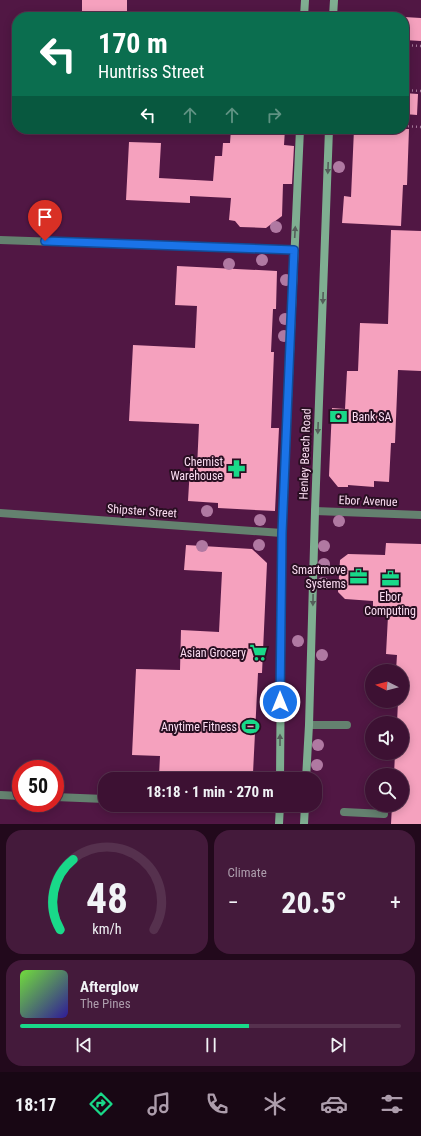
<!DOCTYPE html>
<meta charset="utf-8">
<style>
:root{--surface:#3d1133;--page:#441a3b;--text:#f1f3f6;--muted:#ad9dac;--line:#56314e;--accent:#19d989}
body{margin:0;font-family:"Roboto Condensed",sans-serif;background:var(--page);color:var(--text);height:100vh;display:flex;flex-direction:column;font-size:15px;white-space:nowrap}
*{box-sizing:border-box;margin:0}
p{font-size:13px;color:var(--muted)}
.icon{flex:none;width:22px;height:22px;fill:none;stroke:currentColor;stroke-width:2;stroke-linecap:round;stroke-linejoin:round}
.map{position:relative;height:824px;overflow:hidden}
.details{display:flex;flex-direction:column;gap:6px;padding:6px;background:#22091c;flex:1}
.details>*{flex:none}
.guide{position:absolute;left:12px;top:12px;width:397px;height:122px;border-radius:16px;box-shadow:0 2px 10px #0003,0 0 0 1px var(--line);background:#0b6e4f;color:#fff;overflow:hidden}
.needle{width:26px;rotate:276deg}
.controls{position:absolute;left:365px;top:664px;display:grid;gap:8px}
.controls a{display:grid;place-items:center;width:44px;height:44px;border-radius:50%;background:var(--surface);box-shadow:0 2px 10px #0003,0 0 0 1px var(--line);font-size:20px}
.speed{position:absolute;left:12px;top:760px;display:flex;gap:8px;font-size:20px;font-weight:700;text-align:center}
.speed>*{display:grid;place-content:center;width:52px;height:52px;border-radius:50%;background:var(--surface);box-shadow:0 2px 10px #0003,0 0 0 1px var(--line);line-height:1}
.speed .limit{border:6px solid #d22;background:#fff;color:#111}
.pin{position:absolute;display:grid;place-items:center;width:34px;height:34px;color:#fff;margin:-41px -17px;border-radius:50% 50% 50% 0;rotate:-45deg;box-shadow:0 0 4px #0007}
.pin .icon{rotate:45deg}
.me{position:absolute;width:44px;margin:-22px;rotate:0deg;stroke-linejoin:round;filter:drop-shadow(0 0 3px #0008)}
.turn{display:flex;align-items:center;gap:14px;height:84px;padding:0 20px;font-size:18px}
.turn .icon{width:52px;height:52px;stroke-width:2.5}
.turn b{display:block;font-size:28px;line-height:34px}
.lanes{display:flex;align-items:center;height:38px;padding:0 20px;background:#0003;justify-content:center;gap:20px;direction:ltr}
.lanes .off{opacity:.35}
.big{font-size:30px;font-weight:700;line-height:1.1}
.details .tile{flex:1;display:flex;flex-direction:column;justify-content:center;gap:6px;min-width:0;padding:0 14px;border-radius:16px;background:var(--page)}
.details .dial{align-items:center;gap:0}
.dial svg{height:104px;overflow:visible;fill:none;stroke:var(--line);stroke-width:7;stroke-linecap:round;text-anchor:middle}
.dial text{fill:var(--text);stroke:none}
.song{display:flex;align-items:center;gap:12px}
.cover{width:48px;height:48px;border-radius:6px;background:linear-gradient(135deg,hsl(100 70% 55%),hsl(250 70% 35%))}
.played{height:4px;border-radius:2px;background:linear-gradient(90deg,var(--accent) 60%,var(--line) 60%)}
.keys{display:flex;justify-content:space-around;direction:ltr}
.heat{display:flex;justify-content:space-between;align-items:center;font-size:22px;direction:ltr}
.details .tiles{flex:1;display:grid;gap:6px;grid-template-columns:1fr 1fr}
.tile:last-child{grid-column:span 2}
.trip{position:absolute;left:98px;top:772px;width:224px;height:40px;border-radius:16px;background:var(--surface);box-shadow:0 2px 10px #0003,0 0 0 1px var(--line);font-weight:700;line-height:40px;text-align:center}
.tab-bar{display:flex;height:64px;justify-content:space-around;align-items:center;background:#180714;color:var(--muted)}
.tab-bar .icon{width:28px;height:28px}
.tab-bar .active{color:var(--accent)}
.tab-bar b{font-size:18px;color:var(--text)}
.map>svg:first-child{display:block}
.building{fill:#f5a1be}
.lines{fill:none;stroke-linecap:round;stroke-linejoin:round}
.path{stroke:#a5799a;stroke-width:2.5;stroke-dasharray:1 3;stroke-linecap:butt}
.service{stroke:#64816f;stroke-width:8}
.minor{stroke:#64816f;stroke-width:8}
.secondary{stroke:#7fae91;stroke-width:8}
.tree{fill:#b079a2}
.oneway{fill:#545e5a}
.route-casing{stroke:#114b97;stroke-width:10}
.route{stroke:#1a73e8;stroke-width:7}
.labels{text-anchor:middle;stroke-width:4;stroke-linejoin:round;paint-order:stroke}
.poi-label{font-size:12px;fill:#fbddf2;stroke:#290f22;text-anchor:end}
.street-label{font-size:12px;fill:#fbddf2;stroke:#290f22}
</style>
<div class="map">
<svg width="421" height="824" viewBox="0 0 421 824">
<rect width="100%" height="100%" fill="#511744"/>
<path class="building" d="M82 0H127V17H82Z
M404 17 421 18V41L404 40Z
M404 93 418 94 417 115 404 114Z
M231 129H285L284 145 294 146 292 184H283L282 216 266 228 240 227 235 221 229 220 231 198 190 196V203L126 200 129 142 161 143 159 178 213 181 215 156H222L223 143H230Z
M354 129H409L407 185H403L401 226 342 223 344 196 351 197Z
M391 230 421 231V371L398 370 395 443H391L389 482 374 481V487L348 485V487H338L329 476 332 408 345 409 347 371H358L360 323 388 324Z
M177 266 277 271 276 309H273L271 352H274L271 428H279L275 511 218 508V503L188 501 190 467 197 468 199 424 129 421 133 345 195 348 197 306 175 305Z
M386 543 421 544V824H391L392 805H402V775H394L395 753H402V723H397L398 701H402V671H396L397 655 386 654 388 616 385 615V611L373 610V601L345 599 338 592 340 560 348 554 385 555Z
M186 545 252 549 267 563 262 673H258L253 773 247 779 159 776 160 756 132 755 136 669 180 670 181 630 219 632 222 572 184 570Z"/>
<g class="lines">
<path class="path" d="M404 45 421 46
M404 90 421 91
M404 126 421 127"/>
<path class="service" d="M309 725H347
M344 812 384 814"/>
<path class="minor" d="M0 240 294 250
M315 511 421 515
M0 513 282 533
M0 795 21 796
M55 797 105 799
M241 805 304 808"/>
<path class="secondary" d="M304 17 305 0
M333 17 334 0
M280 779 282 533 300 129
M306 779 309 725 315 511 329 129
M279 824 280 805
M304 824 305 805"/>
</g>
<g class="tree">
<circle cx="339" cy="167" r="6"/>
<circle cx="276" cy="227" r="6"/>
<circle cx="262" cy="260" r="6"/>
<circle cx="229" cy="264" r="6"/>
<circle cx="286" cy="280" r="6"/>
<circle cx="285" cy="319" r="6"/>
<circle cx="284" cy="336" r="6"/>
<circle cx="207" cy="511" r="6"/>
<circle cx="260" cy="520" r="6"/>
<circle cx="339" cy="521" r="6"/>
<circle cx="259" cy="545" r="6"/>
<circle cx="202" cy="546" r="6"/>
<circle cx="324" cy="546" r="6"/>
<circle cx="324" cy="564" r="6"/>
<circle cx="323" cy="583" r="6"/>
<circle cx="298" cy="641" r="6"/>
<circle cx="322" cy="655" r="6"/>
<circle cx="318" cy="745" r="6"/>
<circle cx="317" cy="765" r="6"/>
</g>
<defs><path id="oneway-solid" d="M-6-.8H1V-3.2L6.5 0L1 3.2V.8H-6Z"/></defs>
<g class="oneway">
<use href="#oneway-solid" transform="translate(328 168) rotate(92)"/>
<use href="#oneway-solid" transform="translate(295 232) rotate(-87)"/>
<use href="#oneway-solid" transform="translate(323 298) rotate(92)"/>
<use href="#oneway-solid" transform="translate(318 428) rotate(92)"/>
<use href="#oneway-solid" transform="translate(313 600) rotate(91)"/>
<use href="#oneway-solid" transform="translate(280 740) rotate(-90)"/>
</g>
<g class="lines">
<defs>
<path id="route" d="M45 241 294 250 282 533 280 702"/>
</defs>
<use href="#route" class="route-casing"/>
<use href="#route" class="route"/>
</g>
<defs>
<symbol id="bank-bare" viewBox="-9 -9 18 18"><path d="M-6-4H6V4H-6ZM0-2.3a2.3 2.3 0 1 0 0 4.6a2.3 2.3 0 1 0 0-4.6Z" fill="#19d989" stroke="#290f22" stroke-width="2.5" paint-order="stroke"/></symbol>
<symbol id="pharmacy-bare" viewBox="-9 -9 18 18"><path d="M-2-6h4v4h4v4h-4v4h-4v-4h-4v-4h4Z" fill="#19d989" stroke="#290f22" stroke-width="2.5" paint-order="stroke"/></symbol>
<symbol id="office-bare" viewBox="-9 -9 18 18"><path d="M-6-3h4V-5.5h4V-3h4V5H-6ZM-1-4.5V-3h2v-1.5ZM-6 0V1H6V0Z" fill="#19d989" stroke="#290f22" stroke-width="2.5" paint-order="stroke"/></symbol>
<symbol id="supermarket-bare" viewBox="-9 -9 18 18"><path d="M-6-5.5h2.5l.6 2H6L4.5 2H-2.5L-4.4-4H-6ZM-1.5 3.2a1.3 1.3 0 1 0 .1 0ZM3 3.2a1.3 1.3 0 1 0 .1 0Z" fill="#19d989" stroke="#290f22" stroke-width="2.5" paint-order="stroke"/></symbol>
<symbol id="stadium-bare" viewBox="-9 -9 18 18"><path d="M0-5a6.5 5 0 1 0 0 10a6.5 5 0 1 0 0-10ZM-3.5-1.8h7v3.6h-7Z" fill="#19d989" stroke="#290f22" stroke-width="2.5" paint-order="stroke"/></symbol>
</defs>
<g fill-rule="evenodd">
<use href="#bank-bare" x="326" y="404" width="25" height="25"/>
<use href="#pharmacy-bare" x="224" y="456" width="25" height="25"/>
<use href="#office-bare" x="346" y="564" width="25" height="25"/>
<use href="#office-bare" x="378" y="566" width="25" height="25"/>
<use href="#supermarket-bare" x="246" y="640" width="25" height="25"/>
<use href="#stadium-bare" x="238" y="714" width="25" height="25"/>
</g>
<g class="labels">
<g class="poi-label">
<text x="352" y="421" text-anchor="start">Bank SA</text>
<text x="223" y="466">Chemist<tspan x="223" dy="14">Warehouse</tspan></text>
<text x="346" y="574">Smartmove<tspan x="346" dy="14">Systems</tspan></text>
<text x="390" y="601" text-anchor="middle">Ebor<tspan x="390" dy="14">Computing</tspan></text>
<text x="246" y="657">Asian Grocery</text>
<text x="237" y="731">Anytime Fitness</text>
</g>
<g class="street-label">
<text transform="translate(305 454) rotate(-88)" y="4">Henley Beach Road</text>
<text transform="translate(368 501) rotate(2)" y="4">Ebor Avenue</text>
<text transform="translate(142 511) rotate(4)" y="4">Shipster Street</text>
</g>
</g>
</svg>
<div class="controls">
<a><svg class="needle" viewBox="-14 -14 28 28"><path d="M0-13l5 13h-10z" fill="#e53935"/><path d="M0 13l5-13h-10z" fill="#ad9dac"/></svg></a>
<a><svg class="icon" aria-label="sound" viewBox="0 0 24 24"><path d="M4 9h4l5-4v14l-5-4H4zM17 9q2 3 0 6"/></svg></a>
<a><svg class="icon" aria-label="search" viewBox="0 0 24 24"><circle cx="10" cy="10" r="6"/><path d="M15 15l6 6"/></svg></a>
</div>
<div class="speed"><div class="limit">50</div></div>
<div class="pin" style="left:45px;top:241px;background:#d93025"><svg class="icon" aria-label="arrive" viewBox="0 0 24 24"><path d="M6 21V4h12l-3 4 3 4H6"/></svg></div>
<svg class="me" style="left:280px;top:702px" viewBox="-20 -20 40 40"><circle r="17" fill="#1a73e8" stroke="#fff" stroke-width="3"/><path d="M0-11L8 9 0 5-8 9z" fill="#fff"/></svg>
<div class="trip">18:18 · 1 min · 270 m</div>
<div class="guide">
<div class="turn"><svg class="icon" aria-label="left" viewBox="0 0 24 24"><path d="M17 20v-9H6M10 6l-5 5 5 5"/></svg><div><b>170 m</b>Huntriss Street</div></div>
<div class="lanes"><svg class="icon" aria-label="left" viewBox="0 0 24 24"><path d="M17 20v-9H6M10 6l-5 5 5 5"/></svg><svg class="icon off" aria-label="ahead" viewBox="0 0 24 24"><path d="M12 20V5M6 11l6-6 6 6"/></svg><svg class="icon off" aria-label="ahead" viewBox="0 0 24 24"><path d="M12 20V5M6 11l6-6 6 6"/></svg><svg class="icon off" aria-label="right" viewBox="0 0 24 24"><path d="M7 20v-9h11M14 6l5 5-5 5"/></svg></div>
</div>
</div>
<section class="details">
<div class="tiles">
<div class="tile dial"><svg viewBox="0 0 100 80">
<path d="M14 69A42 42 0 1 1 86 69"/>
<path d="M14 69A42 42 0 0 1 24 15" stroke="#19d989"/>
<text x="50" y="56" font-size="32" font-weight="700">48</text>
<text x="50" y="72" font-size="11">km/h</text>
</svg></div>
<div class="tile"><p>Climate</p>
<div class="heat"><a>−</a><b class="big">20.5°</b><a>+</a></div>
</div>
<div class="tile">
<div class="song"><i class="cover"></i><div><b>Afterglow</b><p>The Pines</p></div></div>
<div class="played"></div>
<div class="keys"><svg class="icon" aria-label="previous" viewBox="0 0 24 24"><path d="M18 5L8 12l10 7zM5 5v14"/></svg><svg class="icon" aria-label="pause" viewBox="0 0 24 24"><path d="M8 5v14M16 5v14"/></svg><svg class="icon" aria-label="next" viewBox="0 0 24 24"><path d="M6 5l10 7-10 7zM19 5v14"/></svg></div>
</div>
</div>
</section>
<nav class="tab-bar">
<b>18:17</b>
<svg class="icon active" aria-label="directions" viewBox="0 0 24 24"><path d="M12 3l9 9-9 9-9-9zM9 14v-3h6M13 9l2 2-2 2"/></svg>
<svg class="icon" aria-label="music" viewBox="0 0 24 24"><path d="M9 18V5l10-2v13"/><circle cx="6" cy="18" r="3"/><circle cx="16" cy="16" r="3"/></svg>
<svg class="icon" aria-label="phone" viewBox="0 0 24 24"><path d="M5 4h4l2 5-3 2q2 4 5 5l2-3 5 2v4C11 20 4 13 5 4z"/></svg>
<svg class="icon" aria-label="climate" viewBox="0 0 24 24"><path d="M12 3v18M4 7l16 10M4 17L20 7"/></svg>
<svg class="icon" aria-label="car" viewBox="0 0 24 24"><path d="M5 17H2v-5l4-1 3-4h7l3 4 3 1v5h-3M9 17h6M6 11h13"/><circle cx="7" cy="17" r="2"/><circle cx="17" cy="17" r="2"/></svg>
<svg class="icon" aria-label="filters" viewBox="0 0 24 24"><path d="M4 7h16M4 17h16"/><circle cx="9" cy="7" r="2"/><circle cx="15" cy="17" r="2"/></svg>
</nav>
